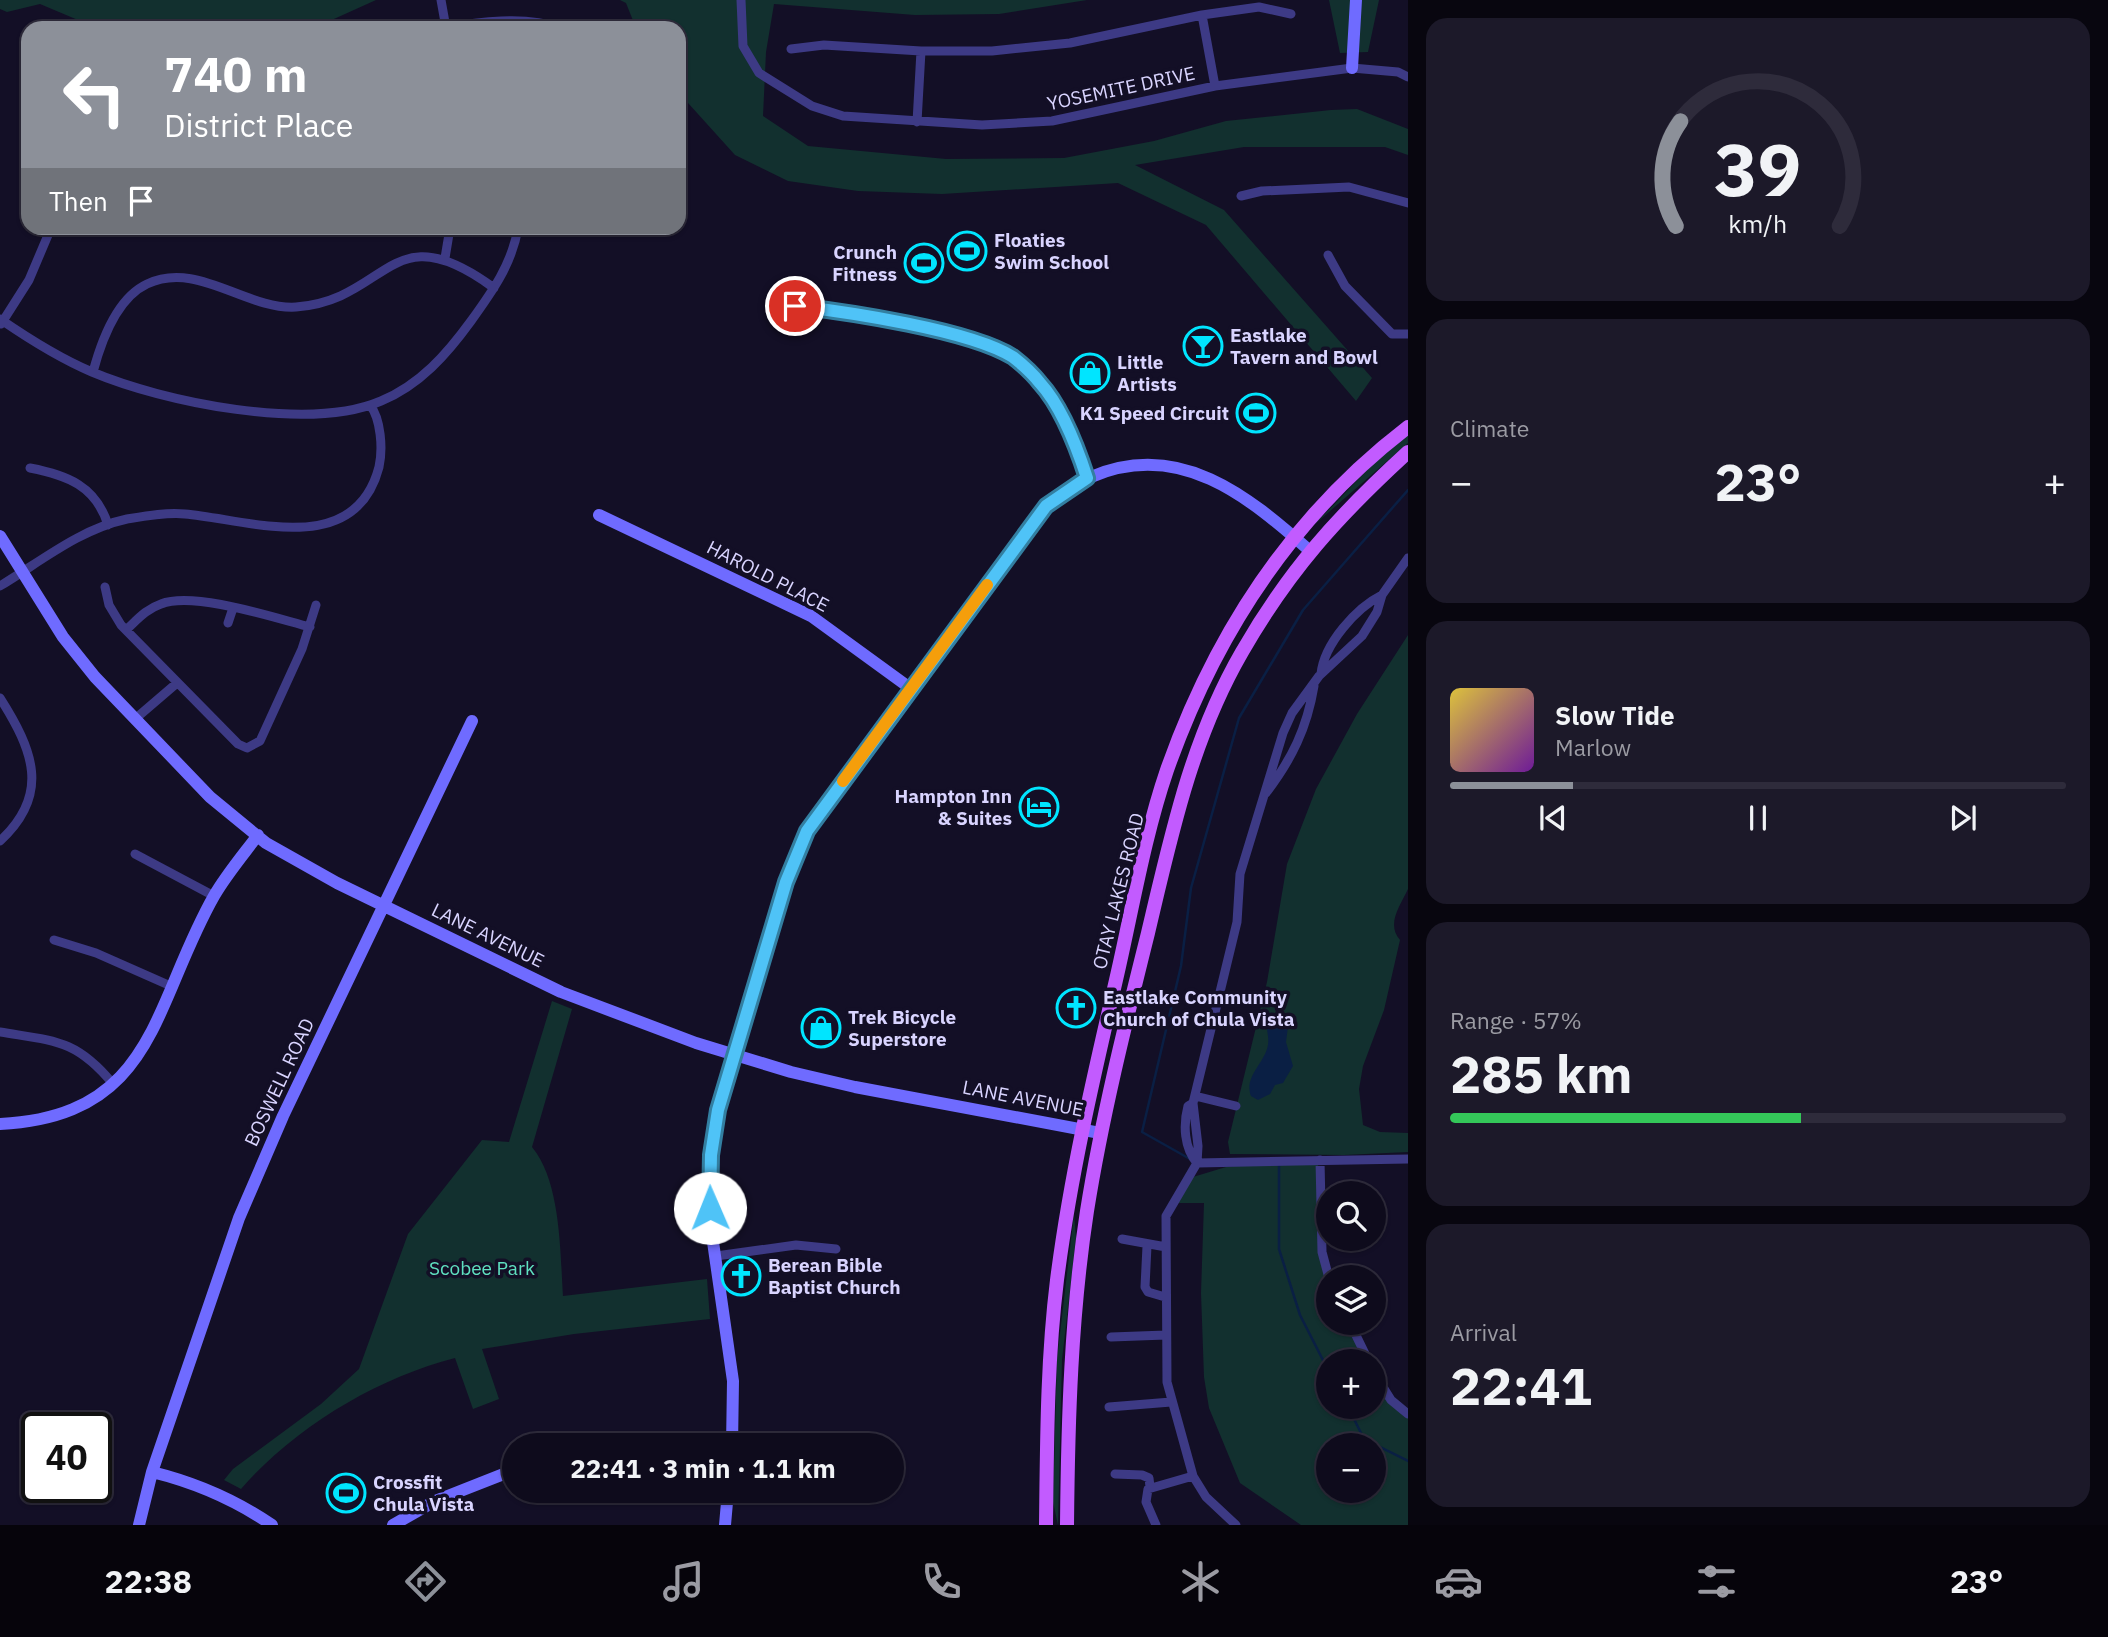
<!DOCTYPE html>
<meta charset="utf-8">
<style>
:root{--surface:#0e0b1c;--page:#1c1929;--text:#f1f3f6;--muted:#9b9ba3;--line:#2e2b3b;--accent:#8c9099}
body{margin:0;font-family:"IBM Plex Sans",sans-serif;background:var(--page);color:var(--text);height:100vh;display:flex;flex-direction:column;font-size:26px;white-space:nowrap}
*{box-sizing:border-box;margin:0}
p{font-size:23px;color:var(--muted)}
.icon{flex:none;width:38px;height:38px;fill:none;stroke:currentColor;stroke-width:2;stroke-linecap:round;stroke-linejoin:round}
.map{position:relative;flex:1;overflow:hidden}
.sheet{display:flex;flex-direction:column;gap:18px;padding:18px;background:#08060f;width:700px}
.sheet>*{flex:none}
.top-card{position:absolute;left:21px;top:21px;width:665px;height:214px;border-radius:21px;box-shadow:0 2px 5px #0004,0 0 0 2px var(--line);background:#8c9099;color:#fff;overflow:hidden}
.fabs{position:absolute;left:1316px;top:1181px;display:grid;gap:14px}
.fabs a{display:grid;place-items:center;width:70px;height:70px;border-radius:50%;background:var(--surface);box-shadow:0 2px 5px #0004,0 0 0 2px var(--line);font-size:35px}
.speed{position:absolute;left:21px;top:1412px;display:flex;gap:14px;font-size:35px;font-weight:700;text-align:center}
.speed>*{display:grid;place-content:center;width:91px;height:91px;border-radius:50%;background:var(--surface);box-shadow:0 2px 5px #0004,0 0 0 2px var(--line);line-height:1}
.speed .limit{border:4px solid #111;border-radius:10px;background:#fff;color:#111}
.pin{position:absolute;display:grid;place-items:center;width:60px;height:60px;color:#fff;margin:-30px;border:4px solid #fff;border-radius:50%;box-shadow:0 2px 7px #0007}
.me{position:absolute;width:77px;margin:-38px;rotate:359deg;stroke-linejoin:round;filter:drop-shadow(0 0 5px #0008)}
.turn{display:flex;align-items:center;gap:24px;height:147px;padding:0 28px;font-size:32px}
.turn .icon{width:91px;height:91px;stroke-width:2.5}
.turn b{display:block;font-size:49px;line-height:60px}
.then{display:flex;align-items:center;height:66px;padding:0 28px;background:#0003;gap:14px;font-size:26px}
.big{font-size:52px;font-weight:800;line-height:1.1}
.sheet .card{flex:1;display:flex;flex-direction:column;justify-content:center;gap:10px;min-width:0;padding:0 24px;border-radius:21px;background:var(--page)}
.sheet .dial{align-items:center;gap:0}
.dial svg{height:182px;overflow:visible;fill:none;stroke:var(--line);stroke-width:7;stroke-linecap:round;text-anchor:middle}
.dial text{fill:var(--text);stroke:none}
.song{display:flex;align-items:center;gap:21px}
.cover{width:84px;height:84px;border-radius:10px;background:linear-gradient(135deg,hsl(50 70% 55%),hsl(280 70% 35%))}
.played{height:7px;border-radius:4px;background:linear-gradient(90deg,var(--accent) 20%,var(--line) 20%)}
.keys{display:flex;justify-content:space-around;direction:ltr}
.heat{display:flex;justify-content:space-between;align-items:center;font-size:38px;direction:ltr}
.charge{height:10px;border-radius:5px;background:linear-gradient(90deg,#34c759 57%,var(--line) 0)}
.trip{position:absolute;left:502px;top:1433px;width:402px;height:70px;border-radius:35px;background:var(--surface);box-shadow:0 2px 5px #0004,0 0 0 2px var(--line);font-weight:800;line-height:70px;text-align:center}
.tab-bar{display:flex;height:112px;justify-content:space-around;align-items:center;background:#06040b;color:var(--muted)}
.tab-bar .icon{width:49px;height:49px}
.tab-bar .on{color:var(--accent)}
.tab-bar b{font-size:32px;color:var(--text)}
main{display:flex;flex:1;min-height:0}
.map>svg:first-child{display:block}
.green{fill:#12302f;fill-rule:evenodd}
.water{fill:#0a1f44}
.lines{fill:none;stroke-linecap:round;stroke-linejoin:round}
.stream{stroke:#0a1f44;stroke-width:2.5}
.street{stroke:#3d3a85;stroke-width:9}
.secondary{stroke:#6f6bff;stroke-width:12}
.primary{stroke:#c25bff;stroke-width:14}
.route-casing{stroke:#337fa1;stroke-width:18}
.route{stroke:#4fc3f7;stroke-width:12}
.slow{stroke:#f59e0b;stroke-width:12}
.labels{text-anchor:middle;stroke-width:7;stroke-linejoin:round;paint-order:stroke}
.street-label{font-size:19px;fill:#d9d4ff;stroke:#130f26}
.poi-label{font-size:19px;font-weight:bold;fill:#d9d4ff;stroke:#130f26;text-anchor:start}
.park-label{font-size:19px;fill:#5fe0c0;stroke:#130f26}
</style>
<main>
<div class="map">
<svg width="1408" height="1525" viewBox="0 0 1408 1525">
<rect width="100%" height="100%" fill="#130f26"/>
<path class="green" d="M0 0H376L314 28H97L40 4 7 12 0 9Z
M620 0H1087L999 14 915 15 774 4 766 52 763 116 808 146 946 159 1064 158 1154 141 1226 121 1331 110 1357 109 1408 129V155L1385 147H1244L1135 165 1224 210 1372 378 1356 401 1206 225 1118 183 942 194 858 191 788 181 735 155 679 93V28H636L626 3Z
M1329 0H1379L1368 52 1340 53Z
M1408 435V443L1314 525 1375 462Z
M1408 635V889C1400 906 1386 924 1400 940L1384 1010 1363 1066 1359 1089 1363 1125 1380 1132 1408 1133V1152L1344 1155 1230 1154 1228 1142 1267 982 1287 864 1316 789 1357 714Z
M552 1001 572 1009 532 1147C561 1182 560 1251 563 1296L707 1279 710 1319 574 1334 482 1349 499 1399 473 1409 455 1358C377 1378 295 1427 241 1489L224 1480 233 1469 321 1404 359 1369 408 1234 482 1140 509 1142Z
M1279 1161 1318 1165 1328 1278V1323H1354L1373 1361 1328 1362V1407H1374V1363L1389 1392 1408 1410V1525H1301L1240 1483 1209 1408 1204 1377 1201 1293 1204 1203H1177L1193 1177 1226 1167ZM1328 1446H1374V1491H1328Z
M1074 1214 1076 1238 1062 1360 1058 1525 1053 1502 1057 1359Z"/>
<path class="water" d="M1280 1012 1289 1019 1286 1042 1293 1066 1283 1083 1275 1085 1270 1094 1258 1100 1251 1096C1244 1078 1262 1065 1267 1049 1272 1032 1260 1030 1275 1013Z"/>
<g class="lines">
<path class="stream" d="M1190 1159 1142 1132 1181 966 1191 888 1239 718 1303 610 1408 490
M1279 1162V1249L1300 1315 1328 1370
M1348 1407 1364 1439 1408 1461"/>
<path class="street" d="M441 0 446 28
M741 0 743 46 759 73 812 106 843 116 982 125 1052 121 1215 86 1352 68 1398 72 1408 77
M1202 15 1215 86
M442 28C477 22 526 15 560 28
M791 49 824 45 921 51H992L1070 43 1202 15 1259 7 1291 14
M917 122 921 51
M1241 196 1262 191 1349 187 1408 203
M1328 255 1345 286 1392 334H1408
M445 258 450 228
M795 306C848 311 970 330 1013 357 1022 364 1032 374 1040 383 1062 407 1077 447 1087 478
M0 319C29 339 59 358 92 372 163 402 309 432 381 401 420 385 447 354 471 321 492 292 512 264 518 228
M1 324 29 280 51 228
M93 372C101 342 117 298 147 284 197 260 246 310 296 307 390 300 389 211 494 288
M30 468C67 475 96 486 108 525
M0 586C40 562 80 529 127 519 145 516 167 512 185 514 251 520 355 559 379 467 383 449 381 419 370 405
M105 587 109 605 121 625 238 744 247 748 260 741 302 649 316 605
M228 623 233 608
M126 630C137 620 146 609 161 604 194 591 275 618 310 627
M1321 674C1324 644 1356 608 1382 595
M0 698C33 750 51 794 0 841
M135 719 177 683
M1266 793C1292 759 1307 728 1314 686
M135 854 214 896
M54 940 96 953 173 987
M0 1032C54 1041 76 1039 113 1084
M1195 1096 1236 1106
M1193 1103 1237 922 1240 874 1283 733 1292 713 1319 676 1362 636 1377 612 1382 595 1408 558
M1320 1160 1322 1252 1329 1278
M1197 1163C1184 1148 1183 1125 1188 1106L1193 1103 1198 1146 1197 1163 1166 1216 1167 1382 1193 1476 1206 1497 1236 1525
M1197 1163 1408 1159
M1122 1239 1166 1247
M1147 1246 1145 1287 1148 1292 1165 1297
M716 1256 796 1245 836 1249
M1350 1323 1369 1362
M1111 1337 1166 1335
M1374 1373 1391 1400 1408 1414
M1109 1407 1171 1402
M1115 1474 1142 1475 1149 1478 1150 1487
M1156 1525 1146 1502 1148 1489 1193 1476"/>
<path class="secondary" d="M1352 68 1356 0
M599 515 811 616 910 688
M0 536 63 637 95 677 210 797 266 843 337 883 561 992 696 1043 791 1072 855 1087 1100 1133
M0 1124C156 1116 152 1005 214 896 226 875 243 855 258 835
M732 1446 733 1381 711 1228V1153L718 1110 734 1055 786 882 807 831 1046 506C1060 496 1075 484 1091 477 1179 439 1248 496 1310 551
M152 1472C197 1483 234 1499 272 1525
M139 1525 152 1472 239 1218 283 1116 472 721
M393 1525 435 1501 514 1470
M725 1525 728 1491"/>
<path class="primary" d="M1046 1525C1047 1443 1047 1361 1057 1280 1070 1178 1093 1079 1116 980 1132 911 1144 837 1167 770 1215 634 1293 515 1408 427
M1067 1525C1068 1420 1071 1315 1087 1211 1102 1117 1125 1025 1148 933 1171 836 1191 740 1242 652 1289 570 1338 516 1408 452"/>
</g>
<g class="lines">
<defs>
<path id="route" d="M710 1208 711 1155 718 1110 786 882 807 831 1046 506 1087 478C1077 447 1062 407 1040 383 1033 374 1022 364 1013 357 970 330 848 312 795 306"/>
</defs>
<use href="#route" class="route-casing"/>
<use href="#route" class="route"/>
<path class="slow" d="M843 781 987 585"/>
</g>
<defs>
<symbol id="stadium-ring" viewBox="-11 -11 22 22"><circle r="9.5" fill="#130f26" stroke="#00e5ff" stroke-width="1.5"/><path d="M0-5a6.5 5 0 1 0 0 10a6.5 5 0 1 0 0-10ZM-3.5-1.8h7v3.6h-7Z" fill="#00e5ff"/></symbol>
<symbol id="bar-ring" viewBox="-11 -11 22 22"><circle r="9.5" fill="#130f26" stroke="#00e5ff" stroke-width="1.5"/><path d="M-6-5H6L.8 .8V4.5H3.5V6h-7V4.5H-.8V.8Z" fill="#00e5ff"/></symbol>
<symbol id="shop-ring" viewBox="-11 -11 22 22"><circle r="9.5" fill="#130f26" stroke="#00e5ff" stroke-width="1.5"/><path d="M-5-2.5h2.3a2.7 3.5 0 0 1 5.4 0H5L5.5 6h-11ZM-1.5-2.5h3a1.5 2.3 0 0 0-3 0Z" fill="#00e5ff"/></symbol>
<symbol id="hotel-ring" viewBox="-11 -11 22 22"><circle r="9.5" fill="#130f26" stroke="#00e5ff" stroke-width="1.5"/><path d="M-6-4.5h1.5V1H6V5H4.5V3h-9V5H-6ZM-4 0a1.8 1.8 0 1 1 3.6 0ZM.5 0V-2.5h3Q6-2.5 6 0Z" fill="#00e5ff"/></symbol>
<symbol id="church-ring" viewBox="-11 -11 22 22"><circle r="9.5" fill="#130f26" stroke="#00e5ff" stroke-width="1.5"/><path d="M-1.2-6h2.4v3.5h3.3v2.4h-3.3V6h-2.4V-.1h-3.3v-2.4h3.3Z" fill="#00e5ff"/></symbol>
</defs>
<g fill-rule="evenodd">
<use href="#stadium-ring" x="945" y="229" width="44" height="44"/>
<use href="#stadium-ring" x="902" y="241" width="44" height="44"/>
<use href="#bar-ring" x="1181" y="324" width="44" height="44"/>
<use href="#shop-ring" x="1068" y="351" width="44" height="44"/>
<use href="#stadium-ring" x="1234" y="391" width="44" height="44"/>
<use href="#hotel-ring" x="1017" y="785" width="44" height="44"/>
<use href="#church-ring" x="1054" y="986" width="44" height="44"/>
<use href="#shop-ring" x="799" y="1006" width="44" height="44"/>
<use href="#church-ring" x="719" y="1254" width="44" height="44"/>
<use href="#stadium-ring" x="324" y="1471" width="44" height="44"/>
</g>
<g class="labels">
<g class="street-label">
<text transform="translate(1121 88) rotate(-12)" y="7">YOSEMITE DRIVE</text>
<text transform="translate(768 576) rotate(27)" y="7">HAROLD PLACE</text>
<text transform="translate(1118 891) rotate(-76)" y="7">OTAY LAKES ROAD</text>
<text transform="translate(488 935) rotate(26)" y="7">LANE AVENUE</text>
<text transform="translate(279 1082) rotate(-65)" y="7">BOSWELL ROAD</text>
<text transform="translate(1023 1098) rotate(11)" y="7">LANE AVENUE</text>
</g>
<g class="poi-label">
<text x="994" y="247">Floaties<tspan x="994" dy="22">Swim School</tspan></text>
<text x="897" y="259" text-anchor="end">Crunch<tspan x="897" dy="22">Fitness</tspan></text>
<text x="1230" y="342">Eastlake<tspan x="1230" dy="22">Tavern and Bowl</tspan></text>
<text x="1117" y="369">Little<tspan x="1117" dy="22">Artists</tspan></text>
<text x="1229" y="420" text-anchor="end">K1 Speed Circuit</text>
<text x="1012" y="803" text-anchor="end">Hampton Inn<tspan x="1012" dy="22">&amp; Suites</tspan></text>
<text x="1103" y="1004">Eastlake Community<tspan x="1103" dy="22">Church of Chula Vista</tspan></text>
<text x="848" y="1024">Trek Bicycle<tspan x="848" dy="22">Superstore</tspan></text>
<text x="768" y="1272">Berean Bible<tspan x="768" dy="22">Baptist Church</tspan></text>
<text x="373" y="1489">Crossfit<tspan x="373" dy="22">Chula Vista</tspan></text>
</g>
<g class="park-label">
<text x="482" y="1275">Scobee Park</text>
</g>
</g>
</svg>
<div class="fabs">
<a><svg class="icon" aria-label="search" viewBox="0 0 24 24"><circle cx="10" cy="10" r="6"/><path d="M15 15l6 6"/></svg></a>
<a><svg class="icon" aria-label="layers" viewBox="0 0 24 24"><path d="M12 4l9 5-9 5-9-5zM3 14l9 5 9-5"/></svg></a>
<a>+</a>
<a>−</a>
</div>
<div class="speed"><div class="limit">40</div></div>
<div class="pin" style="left:795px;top:306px;background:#d93025"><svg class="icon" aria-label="arrive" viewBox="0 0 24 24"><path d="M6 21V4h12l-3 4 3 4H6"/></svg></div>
<svg class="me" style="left:710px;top:1208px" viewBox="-20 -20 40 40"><circle r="19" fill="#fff"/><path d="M0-13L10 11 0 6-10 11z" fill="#4fc3f7"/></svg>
<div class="trip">22:41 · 3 min · 1.1 km</div>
<div class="top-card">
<div class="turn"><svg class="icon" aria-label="left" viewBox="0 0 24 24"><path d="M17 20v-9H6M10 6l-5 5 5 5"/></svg><div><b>740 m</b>District Place</div></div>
<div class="then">Then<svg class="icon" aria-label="arrive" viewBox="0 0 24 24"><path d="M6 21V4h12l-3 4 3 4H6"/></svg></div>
</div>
</div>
<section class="sheet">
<div class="card dial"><svg viewBox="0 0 100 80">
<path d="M14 69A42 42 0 1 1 86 69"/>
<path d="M14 69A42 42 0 0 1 16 23" stroke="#8c9099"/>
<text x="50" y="56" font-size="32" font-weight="700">39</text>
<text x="50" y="72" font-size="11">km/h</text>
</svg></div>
<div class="card"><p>Climate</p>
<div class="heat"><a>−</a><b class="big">23°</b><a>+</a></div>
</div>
<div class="card">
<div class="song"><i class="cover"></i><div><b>Slow Tide</b><p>Marlow</p></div></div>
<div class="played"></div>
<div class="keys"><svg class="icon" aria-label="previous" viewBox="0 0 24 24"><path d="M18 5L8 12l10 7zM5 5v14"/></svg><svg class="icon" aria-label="pause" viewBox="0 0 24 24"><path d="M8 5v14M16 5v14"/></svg><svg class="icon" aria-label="next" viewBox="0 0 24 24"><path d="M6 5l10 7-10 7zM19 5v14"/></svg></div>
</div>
<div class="card"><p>Range · 57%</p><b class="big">285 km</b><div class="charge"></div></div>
<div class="card"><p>Arrival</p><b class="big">22:41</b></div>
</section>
</main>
<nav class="tab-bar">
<b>22:38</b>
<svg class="icon on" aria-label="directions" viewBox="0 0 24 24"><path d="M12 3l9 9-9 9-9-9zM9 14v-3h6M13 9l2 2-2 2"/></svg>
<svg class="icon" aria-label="music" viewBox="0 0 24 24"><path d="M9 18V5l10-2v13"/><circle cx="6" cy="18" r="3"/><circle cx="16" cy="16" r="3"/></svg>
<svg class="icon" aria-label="phone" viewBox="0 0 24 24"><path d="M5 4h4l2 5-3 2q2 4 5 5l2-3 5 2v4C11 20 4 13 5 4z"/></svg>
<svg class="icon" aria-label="climate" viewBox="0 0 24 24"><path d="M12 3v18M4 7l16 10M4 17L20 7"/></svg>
<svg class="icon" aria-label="car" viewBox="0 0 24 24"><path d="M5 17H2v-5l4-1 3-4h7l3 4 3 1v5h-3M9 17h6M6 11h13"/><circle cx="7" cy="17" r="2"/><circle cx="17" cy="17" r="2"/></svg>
<svg class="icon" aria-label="filters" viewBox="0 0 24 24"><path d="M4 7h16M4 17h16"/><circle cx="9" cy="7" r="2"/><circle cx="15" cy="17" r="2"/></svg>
<b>23°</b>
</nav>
